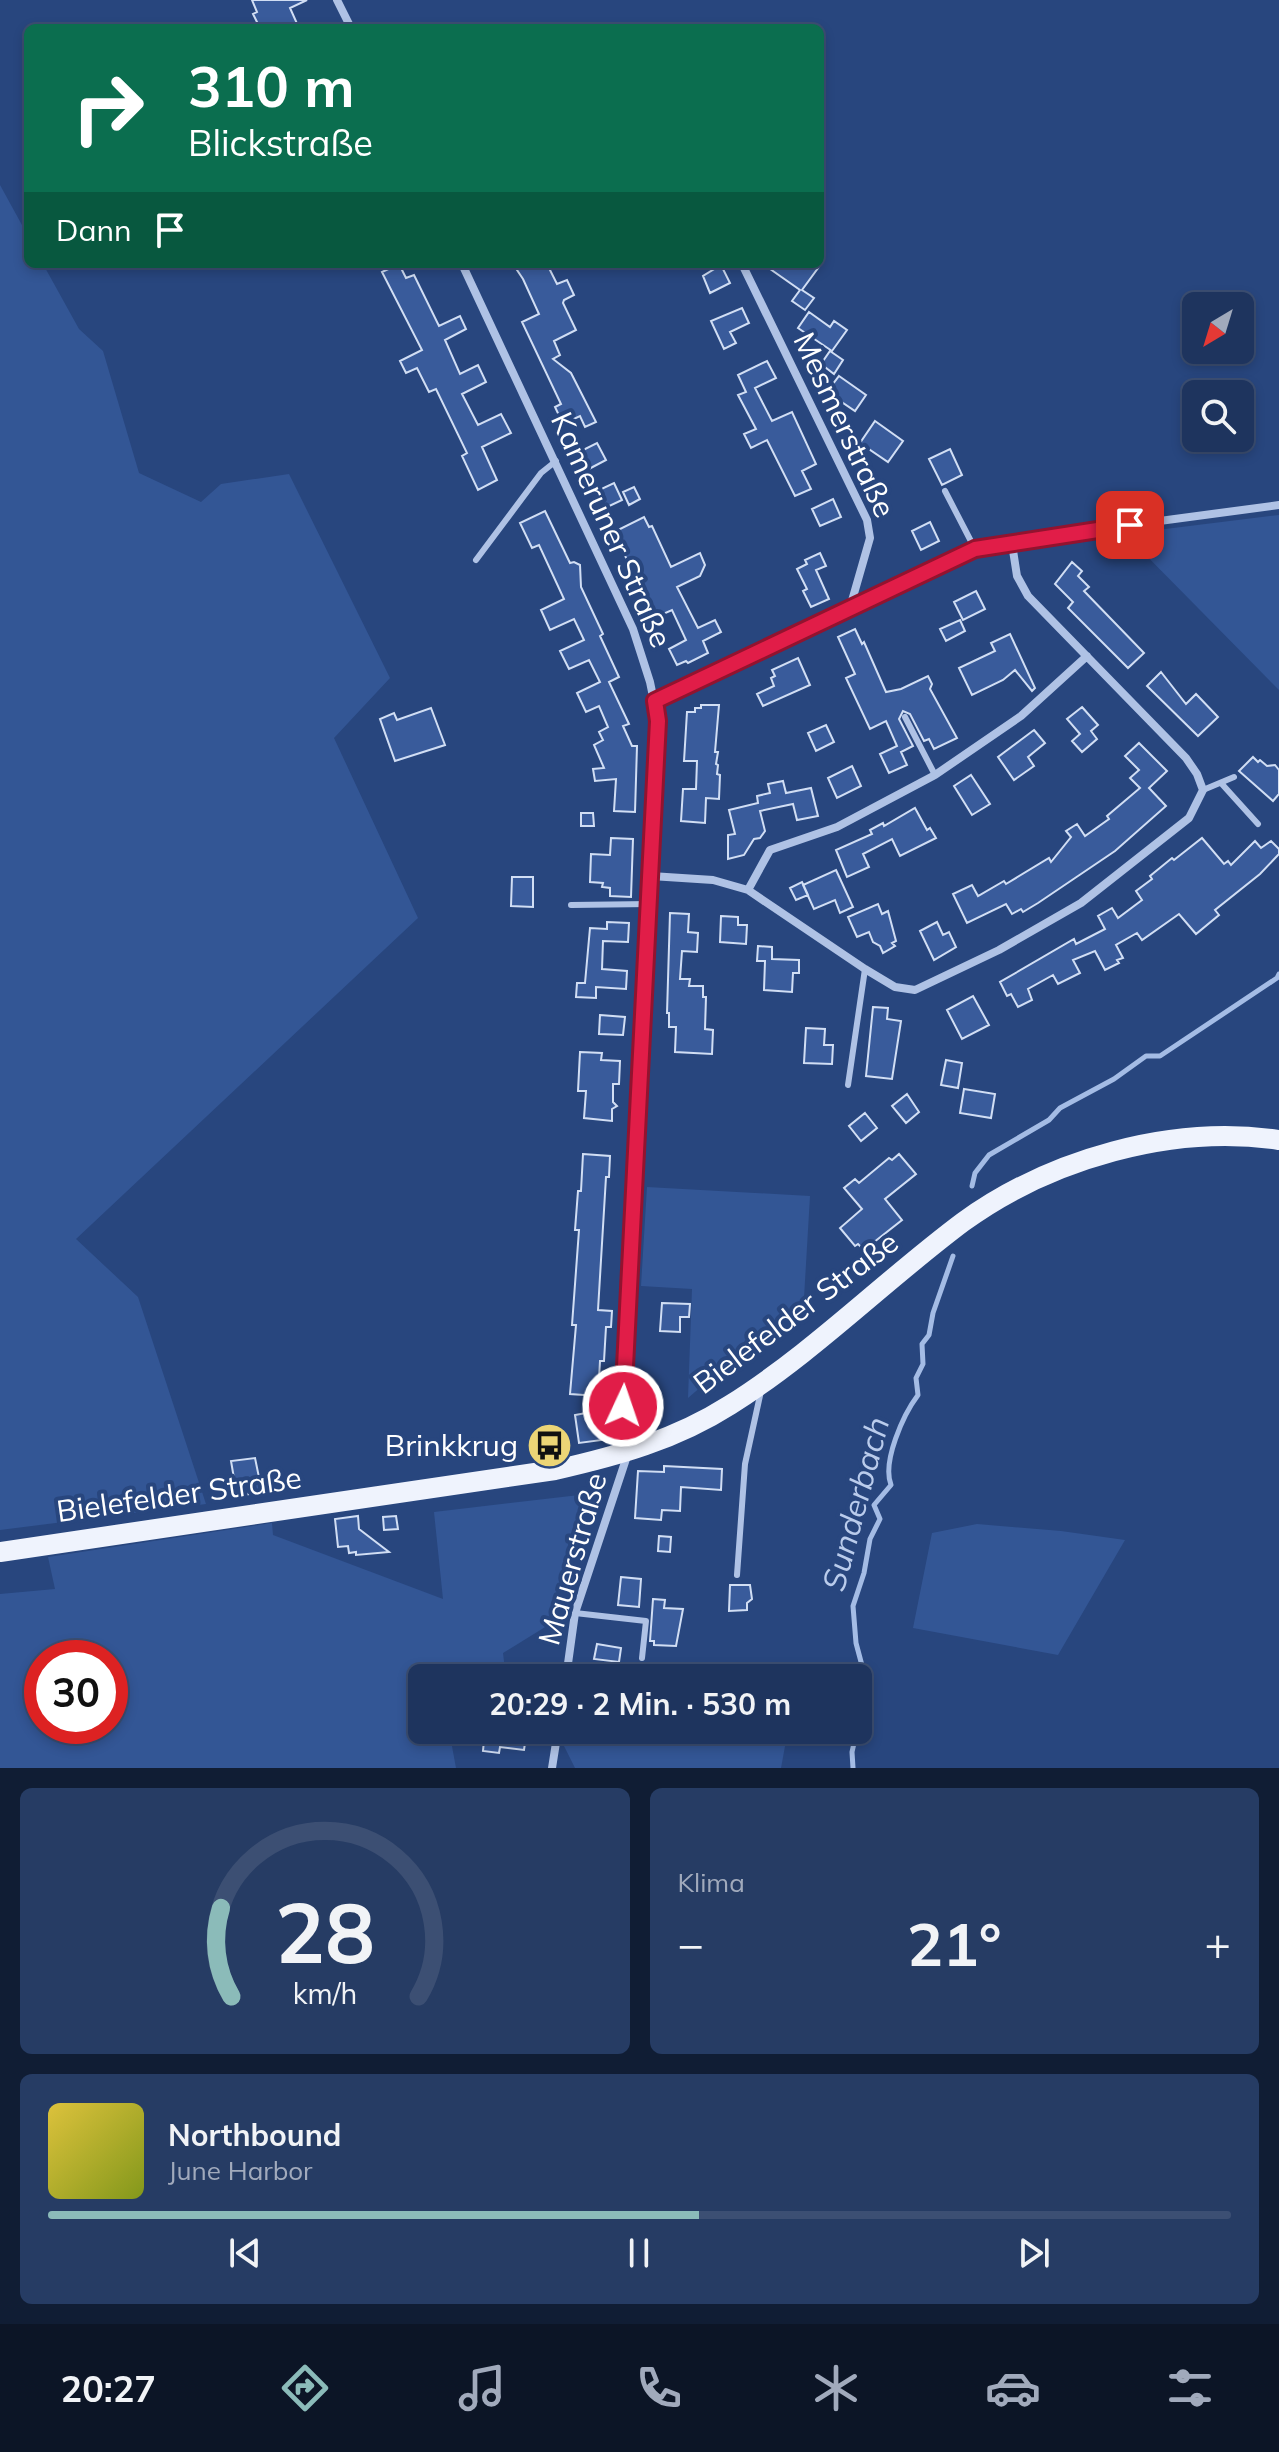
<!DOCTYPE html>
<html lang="de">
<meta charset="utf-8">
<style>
:root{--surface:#1e345e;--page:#263c64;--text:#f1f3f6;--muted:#a1aabc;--line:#3c4f73;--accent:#8bbbb9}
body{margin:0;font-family:Mulish,sans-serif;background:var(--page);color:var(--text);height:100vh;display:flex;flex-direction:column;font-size:30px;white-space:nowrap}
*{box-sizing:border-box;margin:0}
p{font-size:26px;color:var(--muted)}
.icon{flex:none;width:44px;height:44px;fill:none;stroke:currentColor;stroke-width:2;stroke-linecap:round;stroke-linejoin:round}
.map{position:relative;height:1768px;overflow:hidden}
.side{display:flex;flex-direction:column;gap:20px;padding:20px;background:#101d34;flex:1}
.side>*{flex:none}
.hud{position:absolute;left:24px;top:24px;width:800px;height:244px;border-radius:12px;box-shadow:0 4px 12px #0003,0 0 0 2px var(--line);background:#0b6e4f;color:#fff;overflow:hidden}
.needle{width:52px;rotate:218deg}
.buttons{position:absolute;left:1182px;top:292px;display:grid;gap:16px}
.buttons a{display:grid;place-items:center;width:72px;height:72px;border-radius:12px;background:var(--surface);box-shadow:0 4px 12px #0003,0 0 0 2px var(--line);font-size:40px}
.speed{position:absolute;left:24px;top:1640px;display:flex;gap:16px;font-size:40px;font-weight:700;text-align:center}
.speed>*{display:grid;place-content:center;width:104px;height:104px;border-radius:50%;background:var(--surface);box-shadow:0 4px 12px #0003,0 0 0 2px var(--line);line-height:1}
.speed .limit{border:12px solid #d22;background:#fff;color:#111}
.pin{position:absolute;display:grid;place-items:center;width:68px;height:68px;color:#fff;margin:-34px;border-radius:16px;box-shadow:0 4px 12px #0006}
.me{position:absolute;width:88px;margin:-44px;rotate:3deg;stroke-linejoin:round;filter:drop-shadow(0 0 6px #0008)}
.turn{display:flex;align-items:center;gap:28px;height:168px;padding:0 32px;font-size:36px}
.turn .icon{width:104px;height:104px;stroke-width:2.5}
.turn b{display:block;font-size:56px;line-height:68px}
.then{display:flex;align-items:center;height:76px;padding:0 32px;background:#0003;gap:16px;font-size:30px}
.big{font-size:60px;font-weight:700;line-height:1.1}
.side .tile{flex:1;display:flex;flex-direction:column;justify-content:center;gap:12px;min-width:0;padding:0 28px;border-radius:12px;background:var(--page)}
.side .dial{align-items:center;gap:0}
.dial svg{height:208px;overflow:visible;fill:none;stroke:var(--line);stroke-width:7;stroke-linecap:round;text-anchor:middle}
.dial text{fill:var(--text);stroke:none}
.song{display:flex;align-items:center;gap:24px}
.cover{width:96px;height:96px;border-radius:12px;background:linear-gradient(135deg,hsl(50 70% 55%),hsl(70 70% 35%))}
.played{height:8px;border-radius:4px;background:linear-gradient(90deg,var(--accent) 55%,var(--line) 55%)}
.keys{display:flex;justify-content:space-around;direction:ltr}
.heat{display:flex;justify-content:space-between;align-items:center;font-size:44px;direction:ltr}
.side .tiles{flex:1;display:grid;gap:20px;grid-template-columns:1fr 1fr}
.tile:last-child{grid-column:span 2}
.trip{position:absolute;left:408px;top:1664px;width:464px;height:80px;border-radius:12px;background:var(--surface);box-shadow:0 4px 12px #0003,0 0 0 2px var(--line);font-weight:700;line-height:80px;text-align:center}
.tab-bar{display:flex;height:128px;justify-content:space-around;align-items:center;background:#0c1526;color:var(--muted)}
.tab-bar .icon{width:56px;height:56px}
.tab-bar .current{color:var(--accent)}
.tab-bar b{font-size:36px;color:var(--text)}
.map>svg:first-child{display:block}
.green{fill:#335695;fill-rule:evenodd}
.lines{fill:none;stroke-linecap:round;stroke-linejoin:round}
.stream{stroke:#a4bce5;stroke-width:5}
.building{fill:#395b9b;stroke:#d1def4;stroke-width:2}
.lane{stroke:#afc2e5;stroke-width:6}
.street{stroke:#afc2e5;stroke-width:8}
.primary{stroke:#eff3fd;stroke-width:20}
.route-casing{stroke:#92132f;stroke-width:20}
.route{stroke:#e11d48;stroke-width:14}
.labels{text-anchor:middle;stroke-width:8;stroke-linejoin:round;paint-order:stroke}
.street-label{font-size:30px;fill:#fff;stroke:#28467e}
.poi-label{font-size:30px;fill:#fff;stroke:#28467e;text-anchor:end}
.water-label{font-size:32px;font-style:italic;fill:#baccec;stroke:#28467e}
</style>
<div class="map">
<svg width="1279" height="1768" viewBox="0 0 1279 1768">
<rect width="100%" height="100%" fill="#28467e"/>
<path class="green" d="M0 185 28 236V264H43L79 329 103 351 139 473 201 502 221 484 289 474 390 678 334 738 418 918 76 1239 138 1297 206 1504 0 1530Z
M1279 515V690L1125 534Z
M647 1187 810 1196 804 1298 688 1398 692 1289 641 1286Z
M588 1494 550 1624 503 1653 506 1678H422V1730H449L456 1768H0V1594L55 1589 48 1557 272 1523 273 1535 443 1599 434 1512ZM110 1658V1726H42V1658Z
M977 1524 1061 1531 1125 1540 1058 1655 913 1628 932 1533Z
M578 1666 697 1678H576Z
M567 1730H788L781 1768H575L564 1746Z"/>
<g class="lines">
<path class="stream" d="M972 1186 975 1173 989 1155 1049 1120 1060 1108 1114 1079 1146 1056H1160L1277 978 1279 974
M858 1723 868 1688 856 1643 853 1606 864 1573 870 1539 880 1519 874 1505 891 1485C882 1462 903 1415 918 1395L916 1378 923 1364 922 1344 929 1335 933 1313 953 1256
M853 1768 852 1752 857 1730"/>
</g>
<path class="building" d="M252 0H307L290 8 299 28H260L253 14 257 12Z
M399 264 406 278 414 275 439 326 460 316 466 329 445 340 460 374 478 365 486 382 462 394 478 425 501 414 511 433 482 447 497 480 478 490 462 456 467 453 436 389 429 392 417 368 406 373 400 361 422 350 382 272Z
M513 264H547L557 284 567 280 574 295 564 300 563 303 576 330 554 341 560 355 553 359 571 373 596 422 585 427 580 416 563 424 555 407 561 404 522 322 539 314 523 279Z
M763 264H821L802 290 814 298 805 310 792 301 800 290Z
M721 265 730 283 710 293 703 276Z
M742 308 749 323 730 332 736 343 724 349 711 321Z
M809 312 830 327 834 321 847 330 832 351 798 328Z
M830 351 843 360 834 374 821 364Z
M767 361 776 378 755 388 772 421 792 412 816 464 802 471 811 489 795 496 767 440 751 448 744 434 756 429 738 395 746 392 738 375Z
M839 376 866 395 855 411 827 392Z
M875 421 903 441 888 462 860 443Z
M597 443 606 460 585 471 577 453Z
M950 449 962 475 942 485 929 459Z
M614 483 622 500 603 509 595 492Z
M634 487 640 499 629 505 623 492Z
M833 499 841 517 820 526 812 509Z
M545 511 570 563 574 562 580 565 581 587 603 634 600 636 619 677 609 682 629 724 623 726 632 746H637L635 812 614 811 616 779 595 781 593 769 604 768 594 745 603 740 599 732 608 727 599 706 586 712 577 693 600 682 589 660 569 669 560 651 584 640 574 619 550 630 541 610 564 599 539 545 532 548 520 523Z
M644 517 649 527 652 526 671 567 700 553 705 565 700 576 677 587 698 628 715 620 721 632 703 641 708 653 688 663 686 661 677 665 669 649 686 640 672 610 654 618 614 532Z
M930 522 939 541 921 550 912 531Z
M820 553 826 566 816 570 829 599 811 607 803 591 807 589 797 569 807 564 805 560Z
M1072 562 1082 571 1078 576 1089 587 1084 591 1144 653 1128 668 1068 608 1073 602 1055 584Z
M976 591 985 609 963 620 954 602Z
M960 620 965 631 946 641 940 629Z
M855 629 862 644 864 642 886 692 901 689 928 676 932 684 930 689 957 738 934 749 929 739 924 741 910 714 903 711 899 719 913 746 901 752 907 765 889 773 880 754 897 746 886 721 870 729 846 678 855 674 838 637Z
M1010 634 1035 688 1032 691 1015 670 1003 680 972 695 959 668 995 651 991 643Z
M798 658 810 685 763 706 757 694 774 686 771 678 775 676 772 670Z
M1161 672 1186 704 1196 694 1218 717 1198 736 1147 686Z
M701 705H719L715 752H718L716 764 718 765 717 774 720 775 719 799 706 798 705 823 681 821 683 789H696L697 761H684L687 712H695V708H701Z
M1082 707 1098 725 1091 731 1097 739 1082 752 1072 741 1080 734 1067 719Z
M431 708 445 745 395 761 380 719 394 713 397 720Z
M826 725 834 742 816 751 808 733Z
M1034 730 1045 743 1028 757 1034 766 1014 780 998 757Z
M1139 743 1167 771 1149 788 1166 806 1115 851 1038 903 1023 912 1021 909 1012 914 1006 904 967 923 953 894 972 885 978 896 1004 881 1006 884 1049 858 1051 862 1071 837 1066 831 1077 824 1085 836 1109 819 1107 816 1140 788 1130 778 1139 770 1125 756Z
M1253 757 1258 762 1260 760 1267 766 1275 765 1279 770V794L1273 801 1239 771Z
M852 766 861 786 837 798 828 778Z
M971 775 990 804 972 815 954 786Z
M783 781 786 793 811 788 818 816 797 820 793 804 760 811 765 831 760 838 754 839 744 855 728 859V835L735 834 729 810 758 803 757 796 770 793 768 784Z
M915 808 927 830 930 828 936 838 900 856 892 839 863 854 869 867 847 877 836 850 872 834 870 830 883 823 884 826Z
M581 813H593L594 826H581Z
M611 838 633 839 631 897 610 896V888L602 887 603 883 590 882 591 854 610 855Z
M1202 838 1224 864 1228 861 1231 865 1255 841 1261 848 1271 841 1279 849V854L1260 874 1215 910 1219 915 1196 934 1179 914 1142 940 1137 933 1116 945 1123 958 1117 960 1119 963 1105 970 1095 951 1073 960 1080 973 1058 984 1053 975 1028 989 1032 1000 1018 1007 1011 994 1007 996 1000 982 1074 939 1076 944 1105 929 1098 916 1112 908 1118 918 1142 900 1136 891 1152 879 1150 876 1172 858 1174 860Z
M836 870 853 907 840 913 835 900 814 909 803 885Z
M512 877H533V907L511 906Z
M802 882 808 895 796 900 790 888Z
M878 904 882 914 888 911 896 941 892 943 895 946 883 953 880 946 873 942 869 932 857 937 848 917Z
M670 913 689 914 688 932 698 933 697 952 682 951 680 979H690L689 986H703V997H706L705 1029 713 1030 712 1054 675 1052 676 1027H669V1013H667Z
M721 916 738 917V925H747L746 944 720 942Z
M607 922 629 923 628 942 603 941 602 969 627 971 626 989 596 987V998L576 997 577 983H585L590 928 607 929Z
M937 922 943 935 949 932 956 947 934 960 920 931Z
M758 946 772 947V959L799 960V973H793L792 992 764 990 765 961H757Z
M973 996 989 1025 962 1039 947 1010Z
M873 1007 888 1008 887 1019 901 1021 892 1079 866 1076Z
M600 1015 625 1017 623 1035 599 1034Z
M806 1028 825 1029 824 1045H833L832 1064 804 1063Z
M580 1052 602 1053 601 1060 620 1061 619 1084H613V1102L617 1106 612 1109V1121L584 1118 586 1091H578Z
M946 1060 962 1063 958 1088 941 1085Z
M964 1089 995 1094 991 1118 960 1113Z
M907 1094 919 1112 906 1123 892 1106Z
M865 1113 877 1128 861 1141 849 1126Z
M583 1154 610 1156 609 1177H606L598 1310 612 1311 611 1327H606L604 1361H600L598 1396 570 1394 576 1325H572L579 1230H575L578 1191H581Z
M899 1154 916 1174 885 1199 902 1220 864 1250 858 1244 855 1246 840 1228 862 1209 844 1188 855 1179 859 1183 889 1158 892 1160Z
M662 1303 690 1304 689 1317H680V1332L660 1331Z
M597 1411 602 1440 579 1443 575 1415Z
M255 1458 262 1492 237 1496 231 1461Z
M664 1466 722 1469 721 1490 681 1487 680 1511 662 1510 661 1520 635 1518 638 1471 664 1472Z
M358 1516 359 1529 389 1552 356 1555V1552L349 1553 348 1546 338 1547 335 1519Z
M396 1516 398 1529 384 1530 383 1517Z
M659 1536 671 1537 670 1552 658 1551Z
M621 1577 641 1579 639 1607 618 1605Z
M730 1585H750L752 1599 747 1603V1610L729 1611Z
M653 1599 665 1600 664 1608 683 1609 676 1646 654 1645V1641H650Z
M597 1644 621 1648 619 1662 594 1659Z
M485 1730H527L524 1750 500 1747 499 1753 483 1751Z"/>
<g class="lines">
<path class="lane" d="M945 491 975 549
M476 560 541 473 556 461
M905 717 935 775
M1221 783 1258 824
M1203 790 1234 777
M571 905 650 904
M848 1085 865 969
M737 1575 745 1464 761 1391
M575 1613 646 1621 642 1658"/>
<path class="street" d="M337 0 351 28
M462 264 633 629 650 682 658 721 623 1406 628 1453 575 1613 566 1678
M742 264 867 520 870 538 849 611
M655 701 975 549 1040 537 1279 505
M651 876 713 880 748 890 865 969 895 987 915 990 999 950 1081 903 1189 818 1203 790 1197 774 1186 758 1028 596 1017 576 1012 544
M748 890 770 850 837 827 935 775 1021 716 1087 656
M552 1768 558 1730"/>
<path class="primary" d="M0 1552 555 1470C617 1456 675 1440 730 1405 813 1353 884 1281 963 1222 1050 1159 1172 1124 1279 1140"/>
</g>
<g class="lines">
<defs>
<path id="route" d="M623 1406 658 721 655 701 975 549 1130 525"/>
</defs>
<use href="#route" class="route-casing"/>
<use href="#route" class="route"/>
</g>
<defs>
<symbol id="bus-disc" viewBox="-11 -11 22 22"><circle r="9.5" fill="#ecd576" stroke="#28467e"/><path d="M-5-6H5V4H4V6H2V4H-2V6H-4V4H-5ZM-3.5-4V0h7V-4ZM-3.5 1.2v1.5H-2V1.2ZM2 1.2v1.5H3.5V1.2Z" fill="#111"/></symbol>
</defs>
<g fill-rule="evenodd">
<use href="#bus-disc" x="524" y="1420" width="51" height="51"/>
</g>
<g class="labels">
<g class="street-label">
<text transform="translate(844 425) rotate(65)" y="10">Mesmerstraße</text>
<text transform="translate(611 530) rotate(66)" y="10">Kameruner Straße</text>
<text transform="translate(796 1313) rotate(-37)" y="10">Bielefelder Straße</text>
<text transform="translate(179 1495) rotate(-8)" y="10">Bielefelder Straße</text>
<text transform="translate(573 1559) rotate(-74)" y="10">Mauerstraße</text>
</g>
<g class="poi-label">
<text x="518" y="1456">Brinkkrug</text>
</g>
<g class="water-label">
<text transform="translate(856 1504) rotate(-75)" y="11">Sunderbach</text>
</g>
</g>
</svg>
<div class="buttons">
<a><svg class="needle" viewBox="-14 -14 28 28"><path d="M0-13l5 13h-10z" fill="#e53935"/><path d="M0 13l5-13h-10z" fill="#a1aabc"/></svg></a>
<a><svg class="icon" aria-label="search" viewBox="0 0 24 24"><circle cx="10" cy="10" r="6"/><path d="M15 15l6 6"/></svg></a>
</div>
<div class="speed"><div class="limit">30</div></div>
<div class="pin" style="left:1130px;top:525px;background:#d93025"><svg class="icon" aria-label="arrive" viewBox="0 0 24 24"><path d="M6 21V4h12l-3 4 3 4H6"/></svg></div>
<svg class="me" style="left:623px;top:1406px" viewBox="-20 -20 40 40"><circle r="17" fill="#e11d48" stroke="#fff" stroke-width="3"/><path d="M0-11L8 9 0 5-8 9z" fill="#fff"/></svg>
<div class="trip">20:29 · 2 Min. · 530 m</div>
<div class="hud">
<div class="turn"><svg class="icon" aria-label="right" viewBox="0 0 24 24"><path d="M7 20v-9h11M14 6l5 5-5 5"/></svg><div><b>310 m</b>Blickstraße</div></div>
<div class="then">Dann<svg class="icon" aria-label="arrive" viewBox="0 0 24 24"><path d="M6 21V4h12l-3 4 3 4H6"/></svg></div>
</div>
</div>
<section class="side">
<div class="tiles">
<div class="tile dial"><svg viewBox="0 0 100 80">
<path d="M14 69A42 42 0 1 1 86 69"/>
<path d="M14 69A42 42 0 0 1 10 35" stroke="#8bbbb9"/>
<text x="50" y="56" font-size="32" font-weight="700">28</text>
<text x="50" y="72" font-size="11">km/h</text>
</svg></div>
<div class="tile"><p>Klima</p>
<div class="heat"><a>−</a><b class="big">21°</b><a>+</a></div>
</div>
<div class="tile">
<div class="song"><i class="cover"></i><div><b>Northbound</b><p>June Harbor</p></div></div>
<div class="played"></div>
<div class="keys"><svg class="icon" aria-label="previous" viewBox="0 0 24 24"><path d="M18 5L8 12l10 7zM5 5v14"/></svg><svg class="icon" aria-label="pause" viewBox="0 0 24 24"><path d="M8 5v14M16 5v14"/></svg><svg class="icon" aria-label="next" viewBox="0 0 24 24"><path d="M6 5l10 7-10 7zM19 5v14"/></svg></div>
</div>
</div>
</section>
<nav class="tab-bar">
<b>20:27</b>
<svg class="icon current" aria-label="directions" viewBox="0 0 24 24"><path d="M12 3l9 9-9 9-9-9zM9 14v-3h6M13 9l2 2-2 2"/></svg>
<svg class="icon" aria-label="music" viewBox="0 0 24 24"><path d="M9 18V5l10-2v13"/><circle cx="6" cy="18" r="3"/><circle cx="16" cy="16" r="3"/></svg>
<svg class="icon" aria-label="phone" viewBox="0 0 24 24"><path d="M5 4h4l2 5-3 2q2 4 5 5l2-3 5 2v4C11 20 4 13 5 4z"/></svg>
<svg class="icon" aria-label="climate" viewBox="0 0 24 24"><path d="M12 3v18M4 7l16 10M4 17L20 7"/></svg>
<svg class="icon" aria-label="car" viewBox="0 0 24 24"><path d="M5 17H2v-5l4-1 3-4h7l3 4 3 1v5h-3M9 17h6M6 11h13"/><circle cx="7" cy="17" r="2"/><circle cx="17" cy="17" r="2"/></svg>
<svg class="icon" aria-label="filters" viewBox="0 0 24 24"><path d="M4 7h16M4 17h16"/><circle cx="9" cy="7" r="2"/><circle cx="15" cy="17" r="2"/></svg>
</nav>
